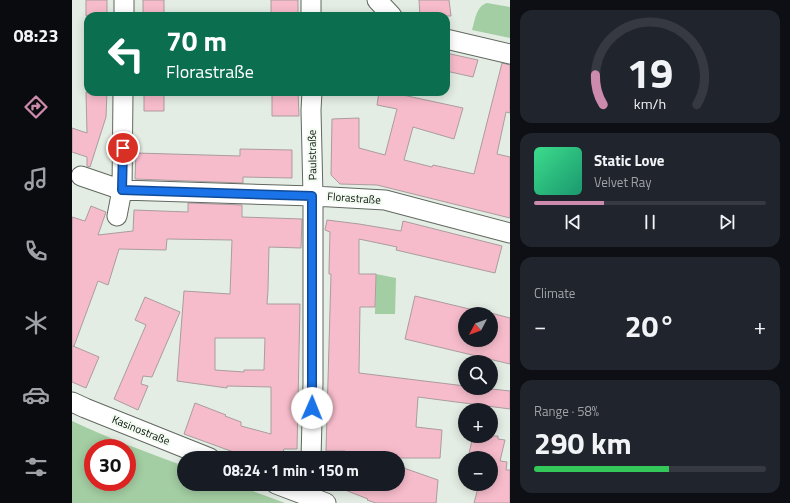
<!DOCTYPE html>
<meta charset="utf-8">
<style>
:root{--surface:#171b24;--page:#20242c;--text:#f1f3f6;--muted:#9ea1a6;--line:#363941;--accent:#cc8aac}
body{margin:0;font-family:"Titillium Web",sans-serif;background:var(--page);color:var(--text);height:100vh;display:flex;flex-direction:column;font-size:15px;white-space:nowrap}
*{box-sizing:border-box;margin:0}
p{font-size:13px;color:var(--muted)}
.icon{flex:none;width:22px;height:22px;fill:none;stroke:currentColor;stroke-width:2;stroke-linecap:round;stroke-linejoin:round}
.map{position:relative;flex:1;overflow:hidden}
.details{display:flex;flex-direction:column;gap:10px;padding:10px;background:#0d0f14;width:280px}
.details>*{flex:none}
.banner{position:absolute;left:12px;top:12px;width:366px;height:84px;border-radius:12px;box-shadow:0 2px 10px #0003;background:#0b6e4f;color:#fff;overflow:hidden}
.needle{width:26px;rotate:229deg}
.tools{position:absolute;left:386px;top:307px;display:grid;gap:8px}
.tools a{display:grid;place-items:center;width:40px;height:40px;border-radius:50%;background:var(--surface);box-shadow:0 2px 10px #0003;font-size:20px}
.speed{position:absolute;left:12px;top:439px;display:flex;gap:8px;font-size:20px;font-weight:700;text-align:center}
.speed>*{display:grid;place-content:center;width:52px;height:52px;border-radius:50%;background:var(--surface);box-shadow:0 2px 10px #0003;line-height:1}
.speed .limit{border:6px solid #d22;background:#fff;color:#111}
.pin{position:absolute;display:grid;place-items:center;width:34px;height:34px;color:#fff;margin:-17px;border:2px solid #fff;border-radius:50%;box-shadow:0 1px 4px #0007}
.me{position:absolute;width:44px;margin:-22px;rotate:1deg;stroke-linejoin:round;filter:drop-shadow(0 0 3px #0008)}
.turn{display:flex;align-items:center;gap:14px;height:84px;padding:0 16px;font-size:18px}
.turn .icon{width:52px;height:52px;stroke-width:2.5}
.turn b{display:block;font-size:28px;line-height:34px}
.big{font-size:30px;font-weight:700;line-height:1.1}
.details .card{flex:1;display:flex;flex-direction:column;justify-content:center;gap:6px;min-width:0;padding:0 14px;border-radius:12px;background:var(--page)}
.details .dial{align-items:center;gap:0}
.dial svg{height:104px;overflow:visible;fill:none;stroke:var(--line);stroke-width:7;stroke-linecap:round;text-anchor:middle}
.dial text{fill:var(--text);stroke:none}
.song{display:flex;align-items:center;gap:12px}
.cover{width:48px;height:48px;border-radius:6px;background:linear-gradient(135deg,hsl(150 70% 55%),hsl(160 70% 35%))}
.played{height:4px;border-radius:2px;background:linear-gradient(90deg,var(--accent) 30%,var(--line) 30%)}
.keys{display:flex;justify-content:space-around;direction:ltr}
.heat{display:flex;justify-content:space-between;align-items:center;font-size:22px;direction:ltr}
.charge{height:6px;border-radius:3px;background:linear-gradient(90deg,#34c759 58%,var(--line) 0)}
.trip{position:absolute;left:105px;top:451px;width:228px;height:40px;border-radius:20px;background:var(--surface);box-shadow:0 2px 10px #0003;font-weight:700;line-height:40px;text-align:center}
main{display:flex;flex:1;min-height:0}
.menu{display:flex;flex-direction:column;width:72px;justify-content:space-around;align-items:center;background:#090b0e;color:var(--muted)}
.menu .icon{width:28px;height:28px}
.menu .active{color:var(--accent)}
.menu b{font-size:18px;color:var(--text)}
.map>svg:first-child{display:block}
.green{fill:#a3cda2;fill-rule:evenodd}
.building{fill:#f7bccb;stroke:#aa9c9f;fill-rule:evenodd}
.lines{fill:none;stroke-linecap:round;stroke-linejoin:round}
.street-casing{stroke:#616960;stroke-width:21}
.street{stroke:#fff;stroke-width:19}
.route-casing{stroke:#114b97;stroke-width:10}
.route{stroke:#1a73e8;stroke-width:7}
.labels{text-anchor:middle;stroke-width:4;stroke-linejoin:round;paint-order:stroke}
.street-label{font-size:11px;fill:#0e120e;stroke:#f1fbf0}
</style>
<main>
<nav class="menu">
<b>08:23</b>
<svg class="icon active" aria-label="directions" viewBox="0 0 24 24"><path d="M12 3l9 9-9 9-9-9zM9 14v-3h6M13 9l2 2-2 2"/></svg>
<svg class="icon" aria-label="music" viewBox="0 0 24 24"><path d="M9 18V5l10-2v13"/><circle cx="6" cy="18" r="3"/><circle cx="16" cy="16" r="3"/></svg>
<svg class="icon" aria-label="phone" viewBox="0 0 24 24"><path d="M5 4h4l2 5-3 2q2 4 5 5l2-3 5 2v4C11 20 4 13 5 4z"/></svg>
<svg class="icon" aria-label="climate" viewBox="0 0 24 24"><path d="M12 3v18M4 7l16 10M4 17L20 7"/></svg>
<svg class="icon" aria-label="car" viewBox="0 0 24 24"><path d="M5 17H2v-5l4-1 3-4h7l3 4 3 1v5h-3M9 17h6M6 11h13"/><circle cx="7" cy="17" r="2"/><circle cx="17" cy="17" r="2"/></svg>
<svg class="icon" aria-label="filters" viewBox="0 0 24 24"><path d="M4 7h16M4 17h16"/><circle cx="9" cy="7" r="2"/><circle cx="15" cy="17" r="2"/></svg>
</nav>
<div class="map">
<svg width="438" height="503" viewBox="0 0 438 503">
<rect width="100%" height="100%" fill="#e4ede3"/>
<path class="green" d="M415 3 438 7V38L400 30C403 21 404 6 415 3Z
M304 274 324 278 323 314H303Z
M0 421C36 438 74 452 112 466V484H162L213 503H0ZM21 448H55V482H21Z
M254 451H273V458H254Z"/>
<path class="building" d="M14 0H35V16H14Z
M71 0H92V16H71Z
M199 0H226V16H199Z
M347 0H377L379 16H348Z
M374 53 406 60 401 77 374 71Z
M430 63 438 65V113L434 112 425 154 438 157V218L305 185 268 184 259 175 260 119 287 118V148L313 155 325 109 305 105 307 92H317L391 108 382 139 341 127 332 160 360 167 361 165 402 174Z
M14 92H35L34 117 18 167 15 166V157L0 152V128L15 133Z
M72 92H92V111H72Z
M200 92H226L227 116H200Z
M168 149 220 150V178L171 177V183L63 179 64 153 168 156Z
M116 203 170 205V217L230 219 229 248 197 247 196 290 195 304H228L225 449H212L209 458H178L112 434 123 403 154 415 153 416 169 422V426L199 434V387L155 386V388L105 381 112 291 158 294 160 240 95 239 94 250 47 249 36 285 26 281 2 346H1L27 357 14 388 0 382V217L13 221 19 206 34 212 26 235 61 231 62 210 116 212ZM143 338H193L192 370H172V372L143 370Z
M255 220 287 224 329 231 331 221 430 246 423 273 324 250 325 247 287 239V274H304L303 307H288L287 373 393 386V388H411L438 391V409L346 397 344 427 370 430 368 458H273V451H254L259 274H257V270L258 232 253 230Z
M343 296 410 312 411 311 438 318V364L333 339ZM393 314H419V340H393Z
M73 297 108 312 80 377 71 376 69 384 76 386 66 410 42 399 74 325 63 320Z
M401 436H426V439L433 440 428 461 435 462 434 470H438V503H402L407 484H419V458H396Z
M326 466 366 480 364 503H304L295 500 296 499 273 490V484H326Z"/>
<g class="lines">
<defs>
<path id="street" d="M239 0V16
M305 0 320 16
M52 16V0
M374 39 438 54
M9 176 50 190 241 196 313 200 438 233
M45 216 50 190 51 92
M0 402 13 408 138 458
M239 458 241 383V196L239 110 240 92
M204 484 254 503"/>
</defs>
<use href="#street" class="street-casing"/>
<use href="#street" class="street"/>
</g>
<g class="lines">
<defs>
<path id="route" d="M51 148 50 190 240 196V408"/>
</defs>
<use href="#route" class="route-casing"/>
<use href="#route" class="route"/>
</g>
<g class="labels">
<g class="street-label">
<text transform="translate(240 155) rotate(-91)" y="4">Paulstraße</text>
<text transform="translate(282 198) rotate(4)" y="4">Florastraße</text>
<text transform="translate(69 430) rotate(22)" y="4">Kasinostraße</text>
</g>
</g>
</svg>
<div class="tools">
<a><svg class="needle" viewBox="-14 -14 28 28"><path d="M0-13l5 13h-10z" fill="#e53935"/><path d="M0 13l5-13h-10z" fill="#9ea1a6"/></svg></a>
<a><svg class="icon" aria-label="search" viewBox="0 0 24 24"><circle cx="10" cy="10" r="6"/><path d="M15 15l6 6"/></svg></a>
<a>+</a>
<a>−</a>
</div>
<div class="speed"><div class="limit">30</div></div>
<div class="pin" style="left:51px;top:148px;background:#d93025"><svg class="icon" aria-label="arrive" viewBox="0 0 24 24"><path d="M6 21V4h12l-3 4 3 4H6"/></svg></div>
<svg class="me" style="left:240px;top:408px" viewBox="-20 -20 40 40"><circle r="19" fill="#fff"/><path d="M0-13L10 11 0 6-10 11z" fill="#1a73e8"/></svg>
<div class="trip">08:24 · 1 min · 150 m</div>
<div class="banner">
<div class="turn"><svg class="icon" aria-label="left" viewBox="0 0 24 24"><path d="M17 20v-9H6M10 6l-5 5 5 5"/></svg><div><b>70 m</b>Florastraße</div></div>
</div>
</div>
<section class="details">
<div class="card dial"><svg viewBox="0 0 100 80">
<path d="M14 69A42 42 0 1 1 86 69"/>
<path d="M14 69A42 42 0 0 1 8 46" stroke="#cc8aac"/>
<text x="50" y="56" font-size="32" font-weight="700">19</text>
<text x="50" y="72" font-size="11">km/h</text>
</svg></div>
<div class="card">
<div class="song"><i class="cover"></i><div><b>Static Love</b><p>Velvet Ray</p></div></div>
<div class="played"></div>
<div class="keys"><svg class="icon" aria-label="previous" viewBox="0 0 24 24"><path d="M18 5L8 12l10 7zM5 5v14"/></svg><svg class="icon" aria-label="pause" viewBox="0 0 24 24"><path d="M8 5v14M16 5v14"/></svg><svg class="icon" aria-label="next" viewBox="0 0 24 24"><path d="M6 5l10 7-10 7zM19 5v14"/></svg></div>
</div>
<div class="card"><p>Climate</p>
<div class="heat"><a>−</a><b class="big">20°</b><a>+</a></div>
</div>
<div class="card"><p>Range · 58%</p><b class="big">290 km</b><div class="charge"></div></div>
</section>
</main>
